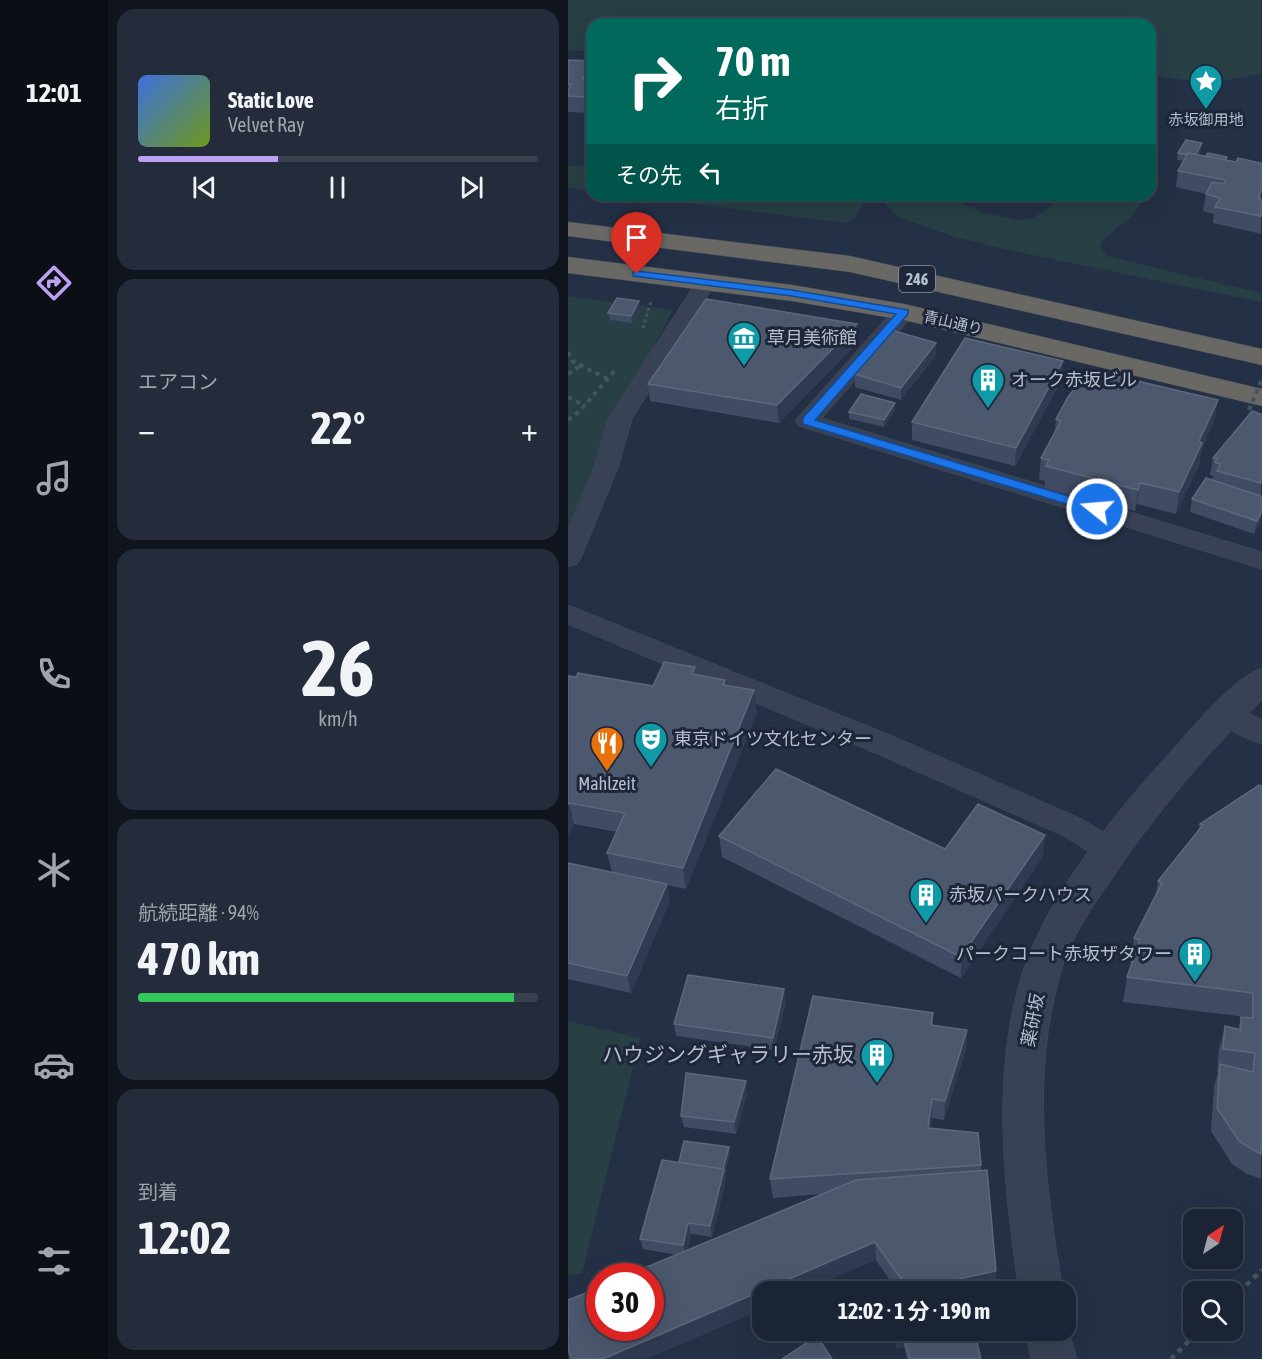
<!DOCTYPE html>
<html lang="ja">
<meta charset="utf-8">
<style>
:root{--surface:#1b2434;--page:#242c3c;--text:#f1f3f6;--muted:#a0a4ac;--line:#39414f;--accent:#bca0f2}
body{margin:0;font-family:"Asap Condensed","Noto Sans JP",sans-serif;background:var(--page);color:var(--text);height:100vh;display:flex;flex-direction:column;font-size:22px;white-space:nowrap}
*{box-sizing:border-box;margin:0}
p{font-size:20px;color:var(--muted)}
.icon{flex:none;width:33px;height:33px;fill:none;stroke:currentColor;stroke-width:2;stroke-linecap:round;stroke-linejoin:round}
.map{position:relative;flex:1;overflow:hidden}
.drawer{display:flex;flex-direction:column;gap:9px;padding:9px;background:#0f141d;width:460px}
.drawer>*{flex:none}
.top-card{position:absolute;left:18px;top:18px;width:570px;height:183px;border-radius:18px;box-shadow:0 6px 24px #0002,0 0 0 2px var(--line);background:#00695c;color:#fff;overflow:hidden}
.needle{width:39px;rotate:36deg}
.buttons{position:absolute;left:615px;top:1209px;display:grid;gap:12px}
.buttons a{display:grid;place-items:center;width:60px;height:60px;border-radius:12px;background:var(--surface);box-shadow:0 6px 24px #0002,0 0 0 2px var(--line);font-size:30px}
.speed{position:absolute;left:18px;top:1263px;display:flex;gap:12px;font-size:30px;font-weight:700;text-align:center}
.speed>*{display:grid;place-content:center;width:78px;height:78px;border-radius:50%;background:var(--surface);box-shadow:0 6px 24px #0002,0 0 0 2px var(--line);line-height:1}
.speed .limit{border:9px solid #d22;background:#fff;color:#111}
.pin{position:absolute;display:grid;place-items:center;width:51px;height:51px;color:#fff;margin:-62px -26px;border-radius:50% 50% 50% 0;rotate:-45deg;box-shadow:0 0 6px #0007}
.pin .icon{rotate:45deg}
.me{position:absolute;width:66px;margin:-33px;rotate:287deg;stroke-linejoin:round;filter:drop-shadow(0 0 4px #0008)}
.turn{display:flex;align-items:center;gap:21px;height:126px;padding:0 30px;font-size:27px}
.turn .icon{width:78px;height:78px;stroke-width:2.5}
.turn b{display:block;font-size:42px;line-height:51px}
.then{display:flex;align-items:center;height:57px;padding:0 30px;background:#0003;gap:12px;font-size:22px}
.big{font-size:45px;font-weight:700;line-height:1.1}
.drawer .tile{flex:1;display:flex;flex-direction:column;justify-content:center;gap:9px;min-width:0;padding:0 21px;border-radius:18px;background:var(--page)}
.drawer .dial{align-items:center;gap:0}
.dial b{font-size:78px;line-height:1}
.song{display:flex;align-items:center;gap:18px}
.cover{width:72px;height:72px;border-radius:9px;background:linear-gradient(135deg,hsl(220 70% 55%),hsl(80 70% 35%))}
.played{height:6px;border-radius:3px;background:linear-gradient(90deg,var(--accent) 35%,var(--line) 35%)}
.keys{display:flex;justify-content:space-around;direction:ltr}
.heat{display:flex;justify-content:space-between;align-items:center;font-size:33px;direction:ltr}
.charge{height:9px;border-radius:4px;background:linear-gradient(90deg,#34c759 94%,var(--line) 0)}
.trip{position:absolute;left:184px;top:1281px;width:324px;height:60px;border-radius:18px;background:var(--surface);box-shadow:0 6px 24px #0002,0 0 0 2px var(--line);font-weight:700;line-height:60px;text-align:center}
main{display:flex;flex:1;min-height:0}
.tabs{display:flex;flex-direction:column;width:108px;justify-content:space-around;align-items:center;background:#0b0e15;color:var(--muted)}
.tabs .icon{width:42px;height:42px}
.tabs .on{color:var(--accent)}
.tabs b{font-size:27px;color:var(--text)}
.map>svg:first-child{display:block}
.green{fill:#273f45}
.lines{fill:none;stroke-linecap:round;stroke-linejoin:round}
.minor-casing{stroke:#434b5d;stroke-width:1}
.tertiary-casing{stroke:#434b5d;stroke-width:1}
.trunk-casing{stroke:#414a5b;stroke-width:1}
.path-far2{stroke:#40585d;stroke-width:3;stroke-dasharray:3 3;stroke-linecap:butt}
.path-far1{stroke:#40585d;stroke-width:4;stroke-dasharray:4.5 4.5;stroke-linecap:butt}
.path{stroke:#40585d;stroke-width:4.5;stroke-dasharray:5 5;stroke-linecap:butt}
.minor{fill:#394254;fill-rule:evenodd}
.tertiary{fill:#394254;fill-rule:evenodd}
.trunk{fill:#696864;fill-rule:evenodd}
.path-bridge{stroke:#40585d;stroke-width:4;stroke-dasharray:4.5 4.5;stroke-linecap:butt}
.wall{fill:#3f4c63}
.shaded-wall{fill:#2f3b52}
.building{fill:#4c586e;stroke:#5d687d;stroke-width:1.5}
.route{fill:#1a73e8;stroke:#114b97;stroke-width:1.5}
.labels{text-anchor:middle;stroke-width:6;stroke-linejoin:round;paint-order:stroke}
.far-poi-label{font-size:15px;fill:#b7becd;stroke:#1e2739}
.far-street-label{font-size:15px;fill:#b7becd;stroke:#1e2739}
.shield{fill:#1e2739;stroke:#8991a1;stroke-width:1.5}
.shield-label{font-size:16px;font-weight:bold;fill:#b7becd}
.poi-label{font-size:18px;fill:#b7becd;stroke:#1e2739;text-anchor:start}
.street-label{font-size:18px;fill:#b7becd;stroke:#1e2739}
.near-poi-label{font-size:21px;fill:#b7becd;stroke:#1e2739;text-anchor:end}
</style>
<main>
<nav class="tabs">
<b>12:01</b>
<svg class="icon on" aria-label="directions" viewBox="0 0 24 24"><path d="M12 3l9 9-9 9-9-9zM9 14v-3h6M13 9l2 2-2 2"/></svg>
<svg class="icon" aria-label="music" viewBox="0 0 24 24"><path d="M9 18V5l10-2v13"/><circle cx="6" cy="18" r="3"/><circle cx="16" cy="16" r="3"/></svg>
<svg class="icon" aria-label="phone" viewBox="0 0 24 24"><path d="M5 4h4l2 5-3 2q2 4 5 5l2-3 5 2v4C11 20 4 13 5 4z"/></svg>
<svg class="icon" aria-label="climate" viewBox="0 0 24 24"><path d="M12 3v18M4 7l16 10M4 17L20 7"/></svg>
<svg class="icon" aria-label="car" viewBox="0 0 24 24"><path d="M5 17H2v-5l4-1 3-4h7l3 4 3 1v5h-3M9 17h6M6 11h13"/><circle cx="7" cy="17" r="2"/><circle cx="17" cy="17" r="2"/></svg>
<svg class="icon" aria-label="filters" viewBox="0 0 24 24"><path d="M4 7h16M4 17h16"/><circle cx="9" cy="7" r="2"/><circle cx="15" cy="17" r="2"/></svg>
</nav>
<section class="drawer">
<div class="tile">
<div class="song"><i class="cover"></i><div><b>Static Love</b><p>Velvet Ray</p></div></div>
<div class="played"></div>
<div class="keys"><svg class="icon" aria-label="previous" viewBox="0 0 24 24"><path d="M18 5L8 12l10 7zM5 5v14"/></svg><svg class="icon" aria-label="pause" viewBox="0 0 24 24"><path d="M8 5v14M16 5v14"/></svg><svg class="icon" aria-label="next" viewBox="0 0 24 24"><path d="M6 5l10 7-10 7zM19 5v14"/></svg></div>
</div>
<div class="tile"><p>エアコン</p>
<div class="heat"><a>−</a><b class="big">22°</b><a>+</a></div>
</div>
<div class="tile dial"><b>26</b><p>km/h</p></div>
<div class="tile"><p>航続距離 · 94%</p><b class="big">470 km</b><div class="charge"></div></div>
<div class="tile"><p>到着</p><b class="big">12:02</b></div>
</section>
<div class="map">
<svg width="694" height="1359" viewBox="0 0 694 1359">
<rect width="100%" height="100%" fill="#243045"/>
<path class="green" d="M0 0H693V74L644 83 582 76V24H24V52L0 50Z
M24 165V191L0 187V166Z
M56 195H299L288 217 278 223Z
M314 195H371L417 213 451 220 466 218 497 195H573L575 200 565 215 535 240 532 247 539 256 693 293V302L440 250 384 236 330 217 318 205Z
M0 296 105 310 74 369 0 541Z
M0 1021 72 1038 14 1274H0Z"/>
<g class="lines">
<defs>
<path id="minor" d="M138 276 145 278 148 282 64 419 50 468 13 558 9 564 0 567V529L26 468 40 419 128 282 131 278Z
M336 306 344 307 347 312 344 317 254 418 694 552V569L231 426 227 421 231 416 328 307Z
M0 605 327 737 516 820 552 843 557 851 552 859 542 863 532 859 496 836 307 753 0 624Z
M659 703 694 720V744C678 739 653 728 645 713L649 706Z"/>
<path id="tertiary" d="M694 668V700C638 754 588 813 545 877 524 907 503 937 493 972 462 1076 478 1187 495 1292H451C436 1187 422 1074 455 971 479 897 545 815 598 757 619 734 666 676 694 668Z
M498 1322 509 1359H463L457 1330H498Z"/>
<path id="trunk" d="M0 222 282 256 694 349V365L282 272 0 236Z
M0 257 224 285 336 304 694 389V406L336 320 224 301 0 273Z"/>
</defs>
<use href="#minor" class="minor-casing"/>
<use href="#tertiary" class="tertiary-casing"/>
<use href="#trunk" class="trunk-casing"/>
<path class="path-far2" d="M75 328 83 301"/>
<path class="path-far1" d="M0 352 4 361 40 379
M0 374 12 366
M0 397 17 406
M0 420 12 411 48 369"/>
<path class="path" d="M664 1299 694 1270
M603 1359 632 1330"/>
<use href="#minor" class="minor"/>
<use href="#tertiary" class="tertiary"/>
<use href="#trunk" class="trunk"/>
<path class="path-bridge" d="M681 410 694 379"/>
</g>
<path class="wall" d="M0 60 24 61V111L23 113 0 112Z
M634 143 633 149 631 155 668 162 693 163V234L645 223 646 214 635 211 638 194 608 187 610 171 616 161 609 160 610 153Z
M72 308 64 323 42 320 40 313Z
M289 324 290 342 211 423 82 401 80 384Z
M368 355 333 400 287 387V374Z
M494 379 447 466 344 440V422Z
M650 400 646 421 633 451 631 465 608 514 569 504 567 511 477 488V481L471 479 473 458 487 431 488 419Z
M327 409 316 427 281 419V412Z
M693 414V521L686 534 622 512 624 499 644 480 645 476 642 475 645 458Z
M128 675 157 680V685L189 712 118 889 99 885 102 901 63 993 0 979V863L44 872 39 853 49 832 6 824 0 836V676L85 686Z
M693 786V1179L679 1174 664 1164 643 1131 646 1087 650 1072H649L651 1049 657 1026 670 1029 673 1017 679 1018V1017L555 1002 559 977 564 963 562 962 566 938 588 894 590 881 630 832 632 824Z
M151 836 377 849 475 856 393 978 154 857Z
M218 1001 206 1050 108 1036 106 1024Z
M365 1013V1025L399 1030 398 1049 376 1120 364 1118 362 1128 413 1165V1171L428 1271 427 1288 412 1292H330L308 1260 109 1255 75 1249 72 1239 111 1162 161 1147 162 1153 157 1174 158 1180 144 1237 123 1234 119 1250 253 1194 205 1198 202 1179Z
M179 1093 168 1134 116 1127 113 1116Z
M325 1330H409L406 1331 413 1359H339L336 1347 329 1349Z"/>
<path class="shaded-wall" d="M24 90V111L23 113 20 97Z
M634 143 633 149 626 163 627 157Z
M71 301 72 308 64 323 63 316Z
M289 324 290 342 211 423 209 405Z
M368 343V355L333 400V388Z
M495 361 494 379 447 466 448 448Z
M650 400 646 421 633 451 631 465 608 514 611 492 631 441Z
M327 403V409L316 427V420Z
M572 483 569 504 567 511 570 490Z
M693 513V521L686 534 689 521Z
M186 690 189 712 118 889 115 868Z
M1 803 6 824 0 836V805Z
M477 835 475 856 393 978V957Z
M99 884 102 901 63 993 59 976Z
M216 989 218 1001 206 1050 205 1038Z
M399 1030 398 1049 376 1120 377 1101Z
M178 1081 179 1093 168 1134 166 1122Z
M364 1099V1118L360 1147V1128Z
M161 1147 162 1153 157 1174 158 1180 144 1237 142 1226Z
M120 1223 123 1234 118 1256 115 1245Z
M307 1242 308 1260 234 1292H195V1309L79 1359H35Z
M428 1271 427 1288 412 1292H341V1290Z
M365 1330H409L338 1346 336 1340V1347L329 1349 328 1339Z"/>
<path class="building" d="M0 60 24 61V77L16 76 15 78 24 79V90L20 97 0 96V90L3 84H0Z
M618 140 634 143 628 154 620 153 619 155 610 153Z
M620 153 668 162 670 158 693 163V191L690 198 693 199V216L647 207 652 198 638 194 644 182 656 184 658 180 610 171Z
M640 153 659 157 657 160 638 156Z
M49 298 71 301 63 316 40 313Z
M138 299 289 324 209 405 80 384Z
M323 330 368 343 333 388 287 374Z
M397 338 495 361 448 448 344 422Z
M531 372 650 400 631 441 634 443 611 492 572 483 570 490 478 466 481 460 473 458 493 421 488 419 500 397 517 375 530 376Z
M293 394 327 403 316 420 281 412Z
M684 411 693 414V483L649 471 652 464 647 462 649 458H645Z
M638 478 693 496V513L689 521 624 499Z
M96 662 127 667 124 674 157 680 155 685 186 690 115 868 39 853 57 813 1 803 0 805V676L8 677 10 673 85 686Z
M208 769 377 849 410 804 477 835 393 957 151 836Z
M691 785 693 786V1154L687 1151 671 1141 649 1108 652 1064 685 1072 687 1053 655 1049 657 1026 673 1030V1017L685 1018V993L559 977 572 940 566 938 594 883 590 881 635 825 632 824Z
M0 863 99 884 59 976 0 963Z
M120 975 216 989 205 1038 106 1024Z
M245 996 365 1013 363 1025 399 1030 377 1101 364 1099 360 1128 410 1133 413 1165 202 1179Z
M118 1073 178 1081 166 1122 113 1116Z
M116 1141 161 1147 155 1169 111 1162Z
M94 1160 156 1169 142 1226 120 1223 115 1245 72 1239Z
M419 1170 428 1271 341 1290 307 1242 35 1359H3L0 1349V1300L32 1287V1328H82V1276H57L288 1180Z
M407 1286 408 1292H382Z
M327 1330H365L328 1339Z
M380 1330H406L413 1359H342L336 1340Z
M249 1336 264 1359H214Z"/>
<path class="route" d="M69 271 224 290 340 310V314L247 420 533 506 535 509 533 512H525L235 424V418L328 314 224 296 65 276V272Z"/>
<defs>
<symbol id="sight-pin" viewBox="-11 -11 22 30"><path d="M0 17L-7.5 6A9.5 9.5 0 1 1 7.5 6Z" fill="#0f9aa8" stroke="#1e2739"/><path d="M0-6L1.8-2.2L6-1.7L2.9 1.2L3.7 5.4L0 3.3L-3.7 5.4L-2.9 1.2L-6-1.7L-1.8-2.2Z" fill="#fff"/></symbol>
<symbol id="museum-pin" viewBox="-11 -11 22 30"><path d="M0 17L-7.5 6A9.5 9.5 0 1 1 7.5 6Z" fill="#0f9aa8" stroke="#1e2739"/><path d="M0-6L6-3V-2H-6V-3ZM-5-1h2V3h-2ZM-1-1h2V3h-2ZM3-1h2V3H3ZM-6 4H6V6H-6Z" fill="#fff"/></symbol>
<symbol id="building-pin" viewBox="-11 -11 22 30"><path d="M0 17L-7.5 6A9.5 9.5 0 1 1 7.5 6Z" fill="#0f9aa8" stroke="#1e2739"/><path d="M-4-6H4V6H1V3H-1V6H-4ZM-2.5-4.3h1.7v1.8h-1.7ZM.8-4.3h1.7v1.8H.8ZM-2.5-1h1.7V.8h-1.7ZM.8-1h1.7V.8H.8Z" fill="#fff"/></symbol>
<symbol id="theatre-pin" viewBox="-11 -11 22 30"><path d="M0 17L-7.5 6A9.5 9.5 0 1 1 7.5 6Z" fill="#0f9aa8" stroke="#1e2739"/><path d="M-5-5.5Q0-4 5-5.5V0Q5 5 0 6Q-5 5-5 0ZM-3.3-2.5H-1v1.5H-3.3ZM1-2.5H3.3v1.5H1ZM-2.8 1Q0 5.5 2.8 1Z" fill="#fff"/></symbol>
<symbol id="restaurant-pin" viewBox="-11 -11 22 30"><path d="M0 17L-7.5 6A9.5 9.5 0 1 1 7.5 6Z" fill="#e8710a" stroke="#1e2739"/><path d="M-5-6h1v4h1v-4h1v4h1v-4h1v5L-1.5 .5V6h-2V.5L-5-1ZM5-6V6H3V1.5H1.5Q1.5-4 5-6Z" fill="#fff"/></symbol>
</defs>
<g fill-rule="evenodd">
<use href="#sight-pin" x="619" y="62" width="38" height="52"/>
<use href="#museum-pin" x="157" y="319" width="38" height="52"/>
<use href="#building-pin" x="401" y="361" width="38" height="52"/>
<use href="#theatre-pin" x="64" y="720" width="38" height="52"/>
<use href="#restaurant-pin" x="20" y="724" width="38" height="52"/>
<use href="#building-pin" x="339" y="876" width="38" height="52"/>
<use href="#building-pin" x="608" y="935" width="38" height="52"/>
<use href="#building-pin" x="290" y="1036" width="38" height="52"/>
</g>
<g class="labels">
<g class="far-poi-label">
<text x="638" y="125">赤坂御用地</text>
</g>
<g class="far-street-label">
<text transform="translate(385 323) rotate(13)" y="5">青山通り</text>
</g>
<rect class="shield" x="331" y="266" width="36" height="26" rx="4.5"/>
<g class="shield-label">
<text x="349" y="285">246</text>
</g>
<g class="poi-label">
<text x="199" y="344">草月美術館</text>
<text x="443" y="386">オーク赤坂ビル</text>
<text x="106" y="745">東京ドイツ文化センター</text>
<text x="39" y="790" text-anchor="middle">Mahlzeit</text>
<text x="381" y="901">赤坂パークハウス</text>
<text x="604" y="960" text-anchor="end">パークコート赤坂ザタワー</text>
</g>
<g class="street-label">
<text transform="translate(465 1020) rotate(-79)" y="6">薬研坂</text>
</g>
<g class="near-poi-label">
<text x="286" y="1062">ハウジングギャラリー赤坂</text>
</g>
</g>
</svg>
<div class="buttons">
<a><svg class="needle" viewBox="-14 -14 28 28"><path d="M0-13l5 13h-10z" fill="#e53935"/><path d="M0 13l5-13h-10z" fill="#a0a4ac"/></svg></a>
<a><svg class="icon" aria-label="search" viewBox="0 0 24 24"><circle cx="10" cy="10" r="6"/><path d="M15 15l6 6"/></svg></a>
</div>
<div class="speed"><div class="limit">30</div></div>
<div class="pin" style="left:69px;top:274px;background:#d93025"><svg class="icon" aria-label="arrive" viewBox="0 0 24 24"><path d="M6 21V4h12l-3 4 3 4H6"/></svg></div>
<svg class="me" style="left:529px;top:509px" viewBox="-20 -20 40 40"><circle r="17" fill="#1a73e8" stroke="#fff" stroke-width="3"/><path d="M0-11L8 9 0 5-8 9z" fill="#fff"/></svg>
<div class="trip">12:02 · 1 分 · 190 m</div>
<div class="top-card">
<div class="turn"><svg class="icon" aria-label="right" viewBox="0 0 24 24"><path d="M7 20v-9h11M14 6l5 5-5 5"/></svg><div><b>70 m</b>右折</div></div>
<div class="then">その先<svg class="icon" aria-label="left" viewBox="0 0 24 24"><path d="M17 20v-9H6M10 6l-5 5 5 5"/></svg></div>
</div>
</div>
</main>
